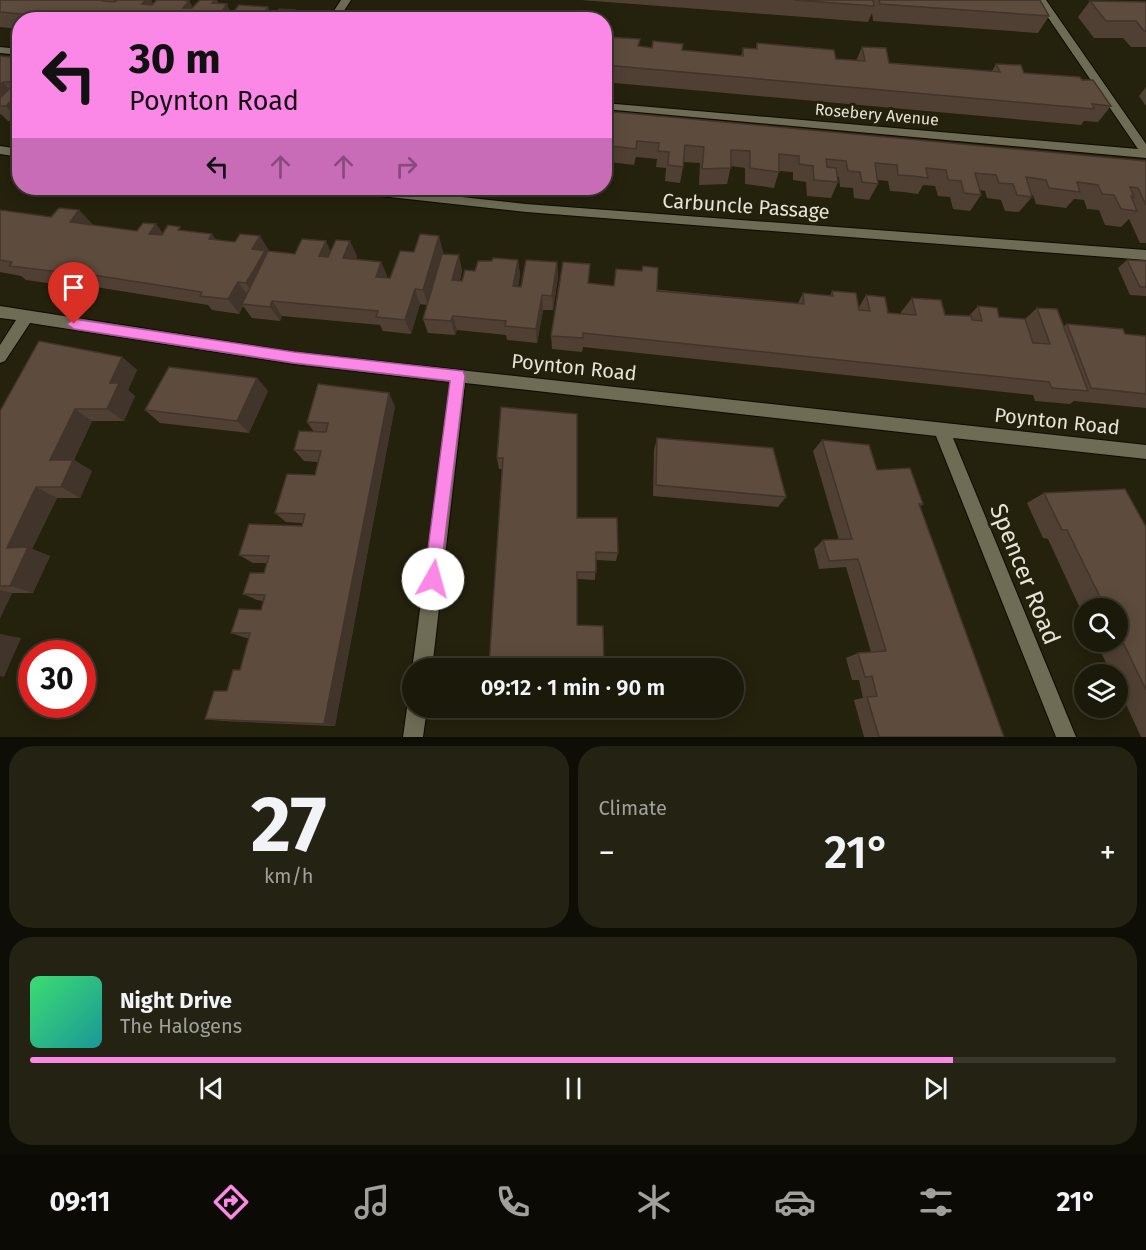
<!DOCTYPE html>
<meta charset="utf-8">
<style>
:root{--surface:#1b190a;--page:#242213;--text:#f1f3f6;--muted:#a0a09c;--line:#39382b;--accent:#fb87e6}
body{margin:0;font-family:"Fira Sans",sans-serif;background:var(--page);color:var(--text);height:100vh;display:flex;flex-direction:column;font-size:22px;white-space:nowrap}
*{box-sizing:border-box;margin:0}
p{font-size:20px;color:var(--muted)}
.icon{flex:none;width:33px;height:33px;fill:none;stroke:currentColor;stroke-width:2;stroke-linecap:round;stroke-linejoin:round}
.map{position:relative;height:737px;overflow:hidden}
.details{display:flex;flex-direction:column;gap:9px;padding:9px;background:#0f0e06;flex:1}
.details>*{flex:none}
.top-card{position:absolute;left:12px;top:12px;width:600px;height:183px;border-radius:24px;box-shadow:0 3px 15px #0003,0 0 0 2px var(--line);background:#fb87e6;color:#111;overflow:hidden}
.tools{position:absolute;left:1074px;top:598px;display:grid;gap:12px}
.tools a{display:grid;place-items:center;width:54px;height:54px;border-radius:50%;background:var(--surface);box-shadow:0 3px 15px #0003,0 0 0 2px var(--line);font-size:30px}
.speed{position:absolute;left:18px;top:640px;display:flex;gap:12px;font-size:30px;font-weight:700;text-align:center}
.speed>*{display:grid;place-content:center;width:78px;height:78px;border-radius:50%;background:var(--surface);box-shadow:0 3px 15px #0003,0 0 0 2px var(--line);line-height:1}
.speed .limit{border:9px solid #d22;background:#fff;color:#111}
.pin{position:absolute;display:grid;place-items:center;width:51px;height:51px;color:#fff;margin:-62px -26px;border-radius:50% 50% 50% 0;rotate:-45deg;box-shadow:0 0 6px #0007}
.pin .icon{rotate:45deg}
.me{position:absolute;width:66px;margin:-33px;rotate:7deg;stroke-linejoin:round;filter:drop-shadow(0 0 4px #0008)}
.turn{display:flex;align-items:center;gap:21px;height:126px;padding:0 18px;font-size:27px}
.turn .icon{width:78px;height:78px;stroke-width:2.5}
.turn b{display:block;font-size:42px;line-height:51px}
.lanes{display:flex;align-items:center;height:57px;padding:0 18px;background:#0003;justify-content:center;gap:30px;direction:ltr}
.lanes .off{opacity:.35}
.big{font-size:45px;font-weight:600;line-height:1.1}
.details .widget{flex:1;display:flex;flex-direction:column;justify-content:center;gap:9px;min-width:0;padding:0 21px;border-radius:24px;background:var(--page)}
.details .dial{align-items:center;gap:0}
.dial b{font-size:78px;line-height:1}
.song{display:flex;align-items:center;gap:18px}
.cover{width:72px;height:72px;border-radius:9px;background:linear-gradient(135deg,hsl(140 70% 55%),hsl(180 70% 35%))}
.played{height:6px;border-radius:3px;background:linear-gradient(90deg,var(--accent) 85%,var(--line) 85%)}
.keys{display:flex;justify-content:space-around;direction:ltr}
.heat{display:flex;justify-content:space-between;align-items:center;font-size:33px;direction:ltr}
.details .tiles{flex:1;display:grid;gap:9px;grid-template-columns:1fr 1fr}
.widget:last-child{grid-column:span 2}
.trip{position:absolute;left:402px;top:658px;width:342px;height:60px;border-radius:30px;background:var(--surface);box-shadow:0 3px 15px #0003,0 0 0 2px var(--line);font-weight:600;line-height:60px;text-align:center}
.menu{display:flex;height:96px;justify-content:space-around;align-items:center;background:#0b0a04;color:var(--muted)}
.menu .icon{width:42px;height:42px}
.menu .active{color:var(--accent)}
.menu b{font-size:27px;color:var(--text)}
.map>svg:first-child{display:block}
.lines{fill:none;stroke-linecap:round;stroke-linejoin:round}
.street-casing{stroke:#0d0a00;stroke-width:2}
.secondary-casing{stroke:#0d0a00;stroke-width:2}
.street{fill:#6f6c56;fill-rule:evenodd}
.secondary{fill:#6f6c56;fill-rule:evenodd}
.wall{fill:#504034}
.shaded-wall{fill:#41342b}
.building{fill:#5d4b3d;stroke:#41342b;stroke-width:1.5}
.route{fill:#fb87e6;stroke:#a35896;stroke-width:1.5}
.labels{text-anchor:middle;stroke-width:6;stroke-linejoin:round;paint-order:stroke}
.far-street-label{font-size:16px;fill:#e6e4d8;stroke:#24210d}
.street-label{font-size:20px;fill:#e6e4d8;stroke:#24210d}
.near-street-label{font-size:24px;fill:#e6e4d8;stroke:#24210d}
</style>
<div class="map">
<svg width="1146" height="737" viewBox="0 0 1146 737">
<rect width="100%" height="100%" fill="#24210d"/>
<g class="lines">
<defs>
<path id="street" d="M1036 0H1046L1146 144V158L604 109V103L1138 149Z
M0 146 20 149V157L0 154Z
M338 188H379L526 204 1146 250V260L526 212 344 192Z
M0 306 294 352 1146 445V459L953 438 1076 737H1056L936 436 465 383 432 669 412 670 450 382 294 364 30 323 5 361 0 363V345L16 320 0 318Z
M412 700V708H427L423 737H403L407 708Z"/>
<path id="secondary" d="M341 0H351L338 20H328Z
M0 47 20 49V55L0 53Z"/>
</defs>
<use href="#street" class="street-casing"/>
<use href="#secondary" class="secondary-casing"/>
<use href="#street" class="street"/>
<use href="#secondary" class="secondary"/>
</g>
<path class="wall" d="M0 0H114L115 2 151 0 153 4 189 1 193 8 200 0H217L219 4 231 12 275 15 295 10 299 20H20V29L0 27Z
M581 0H1040L1049 16 1038 33 873 21 872 13 868 22Z
M1090 1 1146 2V47H1131L1123 38H1094L1078 17Z
M640 39 639 46 741 56 743 48 756 49 757 43 836 59 856 61 862 47 889 63 992 71 996 64 1024 73 1082 80 1111 106 1098 122 1084 121 1081 125 604 82V43Z
M0 56 20 58V123L8 121 1 114 0 115Z
M1146 87V106L1139 96Z
M604 111 1146 161V243H1140L1129 219 1121 227 1105 225 1099 210 1087 209 1084 200 1074 199 1066 208 1036 204 1033 195H1032V197L1019 212 1005 211 1001 200 987 198 985 191 980 190 981 195 970 211 953 209 950 197 938 196 935 186 923 185 918 194 904 192 890 191 888 181 877 180 878 184 869 200 854 198 853 188 840 187 839 177H837L838 182 831 198 807 196 806 182 793 180V172L779 171 774 188 745 184V168L731 166 727 184 699 185 700 163 684 162 680 183 665 181 666 168 656 167 657 159 636 157 634 165 609 162 610 154H604Z
M0 210 51 217 79 210 93 225 137 231 163 233 183 231 216 240 235 242 260 236 269 251 295 254 331 251 357 256 356 259 381 262 387 276V278H390L414 252 443 251V254L462 270 460 281H462L475 271 492 261 518 260 520 275 518 287H521L557 262 558 277 553 310H543L537 343 507 340 506 335 457 330 455 335 428 333 423 319 427 305 420 304 411 334 383 331 380 325 282 316 280 321 252 318 243 306 239 314 212 310 208 305 77 284 75 287 26 280 21 276 0 272Z
M1127 260 1146 261V296L1130 295 1118 268Z
M589 283 798 303 803 293 830 296 832 291 859 307 866 295 888 313 901 314V312L912 298 945 315 969 316 978 306 999 317 1025 319 1037 308 1064 326 1067 324 1125 334 1146 336V408L1074 401 1070 404 1035 401 1033 395 583 347 582 352 552 349 551 336Z
M122 357 137 370 128 390 135 396 124 421H92L74 460 92 471 80 498H57L32 549 50 556 33 593H12L0 618V411Z
M257 378 268 391 249 433 160 423 145 410Z
M395 406 335 726 222 721 205 719 227 691 240 670 249 638H246L231 633 261 610 263 601 257 600 243 594 264 573 267 563H253L239 555 302 526V523L286 522 275 513 315 475 318 462 304 461 294 450 314 432 307 422Z
M501 407 577 518 618 553 616 561 596 560 595 580 577 579V625L604 665 602 669H481L489 665 503 469H499L497 458Z
M657 438 786 497 778 507 653 496 654 450Z
M822 440 877 470 923 504 920 507 1004 737H864L854 700 863 698 859 680H852L846 658 858 653 871 652 846 567 819 569 814 549 823 540H839L813 451Z
M1044 493 1146 527V737H1141L1118 687V675H1112L1096 642H1118V609H1084V617L1048 539 1043 538 1027 503Z
M577 708V715H482L478 713Z"/>
<path class="shaded-wall" d="M146 0H151L158 13 142 4Z
M215 0H217L222 10 227 4 234 20 220 19 212 3Z
M189 1 198 17 183 8Z
M268 7 273 20 263 14Z
M295 10 299 20H289Z
M3 82 17 98 12 100 20 109V122L6 106H0V85Z
M79 210 94 226 70 222Z
M156 224 168 240 149 234Z
M212 234 223 249 209 239Z
M260 236 269 252 256 298 246 283 252 249Z
M439 236 443 251 428 305 423 290Z
M326 241 333 256 327 271 319 256Z
M350 241 357 256 350 273 343 258Z
M459 255 462 270 456 295 452 280Z
M518 260 520 275 515 301 513 286Z
M381 262 387 276 382 292 376 277Z
M557 262 558 277 553 310 552 296Z
M62 270 77 284 75 287 60 272Z
M238 282 249 297 242 304 243 306 239 314 228 299Z
M415 289 420 304 411 334 405 320Z
M542 295 543 310 537 343 536 329Z
M272 301 282 316 280 321 270 307Z
M453 316 457 330 455 335 451 321Z
M122 357 137 370 128 390 135 396 124 421 107 409 110 383Z
M257 378 268 391 249 433 237 421Z
M389 393 395 406 335 726 324 724Z
M75 409 92 421 74 460 92 471 80 498 61 487 50 460Z
M36 487 57 498 32 549 50 556 33 593 10 586 7 548Z
M0 590 12 593 0 618Z
M0 634 21 638 4 677 0 676Z"/>
<path class="building" d="M0 0H104L103 1 115 2 116 0H146L142 4 152 5 157 0H181L189 1 183 8H192L200 0H215L212 3 227 4 222 11 233 12 239 5 268 7 263 14 275 15 279 9 295 10 289 20H89L0 12Z
M794 0H873L874 6Z
M879 0H1040L1049 16 880 4Z
M1090 1 1146 2V31H1144L1136 21H1106Z
M368 18 382 19 381 20H367Z
M607 37 640 39 638 46 652 48 653 41 683 44 682 50 743 56V48L757 49V43L834 50 836 59 865 61 862 47 886 48 889 63 1000 72 996 64 1021 65 1024 73 1080 77 1082 80H1093L1111 106 1092 104 1094 109 604 65V43H606Z
M0 56 20 58V101L12 100 6 106H0V98L16 82H3L0 85Z
M604 111 1146 161V205L1138 188 1130 187 1134 197 1131 196 1137 211 1121 209 1114 195 1102 194 1098 185 1077 182 1080 192 1049 188 1046 180 1026 177 1032 197 1017 195 1013 184 999 183 996 175 975 173 981 195 964 193 961 181 948 180 946 170 926 168 928 178 913 176 898 175 897 165 875 163 878 184 862 182 860 172 848 171 846 161 826 159 827 167 836 168 838 182 814 180 813 166 799 164V156L779 154V172L750 168V151L731 150V168L702 169 704 147 685 145 683 167 668 165 669 152 658 151 659 143 637 141 636 149 610 146 611 138H604Z
M59 208 79 210 70 222 137 231 143 223 156 224 149 234 162 235 168 225 180 227 178 230 212 234 209 239 235 242 240 234 260 236 252 249 265 251 246 283 238 282 228 299 200 296 202 292 62 270 60 272 9 266 12 262 0 260V210L51 217Z
M420 234 439 236 423 290 415 289 405 320 376 317 378 311 272 301 270 307 242 304 268 251 295 254 302 239 326 241 319 256 328 257 336 240 350 241 343 258 381 262 376 277 390 278 400 251 414 252Z
M442 254 459 255 452 280 462 281 465 270 475 271 478 261H492L493 258 518 260 513 286 521 287 526 260 557 262 552 296 542 295 536 329 505 326 506 321 453 316 451 321 423 319Z
M1127 260 1146 261V287H1140Z
M563 262 590 264 588 283 614 286 616 269 642 271 643 266 658 268 657 291 669 292 804 304 803 293 833 296 832 291 856 293 859 310 870 311 866 295 885 297 888 313 916 315 912 298 941 300 945 315 971 316 972 320 982 321 978 306 997 308 999 317 1025 319 1033 343H1037L1050 344 1037 308 1057 309 1088 391 1052 388 1049 382 583 333V338L551 336Z
M1067 324 1123 329 1125 334 1146 336V394L1091 388Z
M39 341 122 357 110 383H119L107 409H75L50 460H73L61 487H36L7 548 28 547 10 586H0V411Z
M169 367 257 378 237 421 145 410Z
M318 384 389 393 324 724 205 719 214 691H227L233 670H240L250 633H231L239 609 261 610 265 595 243 594 250 573H264L269 556 239 555 249 524 302 526 305 514 275 513 287 474 315 475 321 451 294 450 299 431 326 432 328 423 307 422Z
M501 407 577 414V518H617L618 553 596 552V572H577V625L603 626 604 665H577V669H481L482 664 489 665 503 458H497Z
M657 438 773 448 786 497 656 485Z
M822 440 869 445 877 470 910 468 923 504H919L1004 737H879L867 697 877 696 872 676 865 677 858 653 886 651 858 559 829 561 823 540 852 539Z
M1125 489 1146 527V690L1118 632V609H1106L1067 530H1062L1044 493Z
M478 708H577V713H478Z"/>
<path class="route" d="M74 319 294 352 463 371 465 376 439 585 433 587 427 585 424 579 450 381 294 363 74 329 67 324Z"/>
<g class="labels">
<g class="far-street-label">
<text transform="translate(877 114) rotate(5)" y="6">Rosebery Avenue</text>
</g>
<g class="street-label">
<text transform="translate(746 206) rotate(4)" y="7">Carbuncle Passage</text>
<text transform="translate(574 367) rotate(6)" y="7">Poynton Road</text>
<text transform="translate(1057 421) rotate(6)" y="7">Poynton Road</text>
</g>
<g class="near-street-label">
<text transform="translate(1025 574) rotate(68)" y="8">Spencer Road</text>
</g>
</g>
</svg>
<div class="tools">
<a><svg class="icon" aria-label="search" viewBox="0 0 24 24"><circle cx="10" cy="10" r="6"/><path d="M15 15l6 6"/></svg></a>
<a><svg class="icon" aria-label="layers" viewBox="0 0 24 24"><path d="M12 4l9 5-9 5-9-5zM3 14l9 5 9-5"/></svg></a>
</div>
<div class="speed"><div class="limit">30</div></div>
<div class="pin" style="left:74px;top:324px;background:#d93025"><svg class="icon" aria-label="arrive" viewBox="0 0 24 24"><path d="M6 21V4h12l-3 4 3 4H6"/></svg></div>
<svg class="me" style="left:433px;top:579px" viewBox="-20 -20 40 40"><circle r="19" fill="#fff"/><path d="M0-13L10 11 0 6-10 11z" fill="#fb87e6"/></svg>
<div class="trip">09:12 · 1 min · 90 m</div>
<div class="top-card">
<div class="turn"><svg class="icon" aria-label="left" viewBox="0 0 24 24"><path d="M17 20v-9H6M10 6l-5 5 5 5"/></svg><div><b>30 m</b>Poynton Road</div></div>
<div class="lanes"><svg class="icon" aria-label="left" viewBox="0 0 24 24"><path d="M17 20v-9H6M10 6l-5 5 5 5"/></svg><svg class="icon off" aria-label="ahead" viewBox="0 0 24 24"><path d="M12 20V5M6 11l6-6 6 6"/></svg><svg class="icon off" aria-label="ahead" viewBox="0 0 24 24"><path d="M12 20V5M6 11l6-6 6 6"/></svg><svg class="icon off" aria-label="right" viewBox="0 0 24 24"><path d="M7 20v-9h11M14 6l5 5-5 5"/></svg></div>
</div>
</div>
<section class="details">
<div class="tiles">
<div class="widget dial"><b>27</b><p>km/h</p></div>
<div class="widget"><p>Climate</p>
<div class="heat"><a>−</a><b class="big">21°</b><a>+</a></div>
</div>
<div class="widget">
<div class="song"><i class="cover"></i><div><b>Night Drive</b><p>The Halogens</p></div></div>
<div class="played"></div>
<div class="keys"><svg class="icon" aria-label="previous" viewBox="0 0 24 24"><path d="M18 5L8 12l10 7zM5 5v14"/></svg><svg class="icon" aria-label="pause" viewBox="0 0 24 24"><path d="M8 5v14M16 5v14"/></svg><svg class="icon" aria-label="next" viewBox="0 0 24 24"><path d="M6 5l10 7-10 7zM19 5v14"/></svg></div>
</div>
</div>
</section>
<nav class="menu">
<b>09:11</b>
<svg class="icon active" aria-label="directions" viewBox="0 0 24 24"><path d="M12 3l9 9-9 9-9-9zM9 14v-3h6M13 9l2 2-2 2"/></svg>
<svg class="icon" aria-label="music" viewBox="0 0 24 24"><path d="M9 18V5l10-2v13"/><circle cx="6" cy="18" r="3"/><circle cx="16" cy="16" r="3"/></svg>
<svg class="icon" aria-label="phone" viewBox="0 0 24 24"><path d="M5 4h4l2 5-3 2q2 4 5 5l2-3 5 2v4C11 20 4 13 5 4z"/></svg>
<svg class="icon" aria-label="climate" viewBox="0 0 24 24"><path d="M12 3v18M4 7l16 10M4 17L20 7"/></svg>
<svg class="icon" aria-label="car" viewBox="0 0 24 24"><path d="M5 17H2v-5l4-1 3-4h7l3 4 3 1v5h-3M9 17h6M6 11h13"/><circle cx="7" cy="17" r="2"/><circle cx="17" cy="17" r="2"/></svg>
<svg class="icon" aria-label="filters" viewBox="0 0 24 24"><path d="M4 7h16M4 17h16"/><circle cx="9" cy="7" r="2"/><circle cx="15" cy="17" r="2"/></svg>
<b>21°</b>
</nav>
